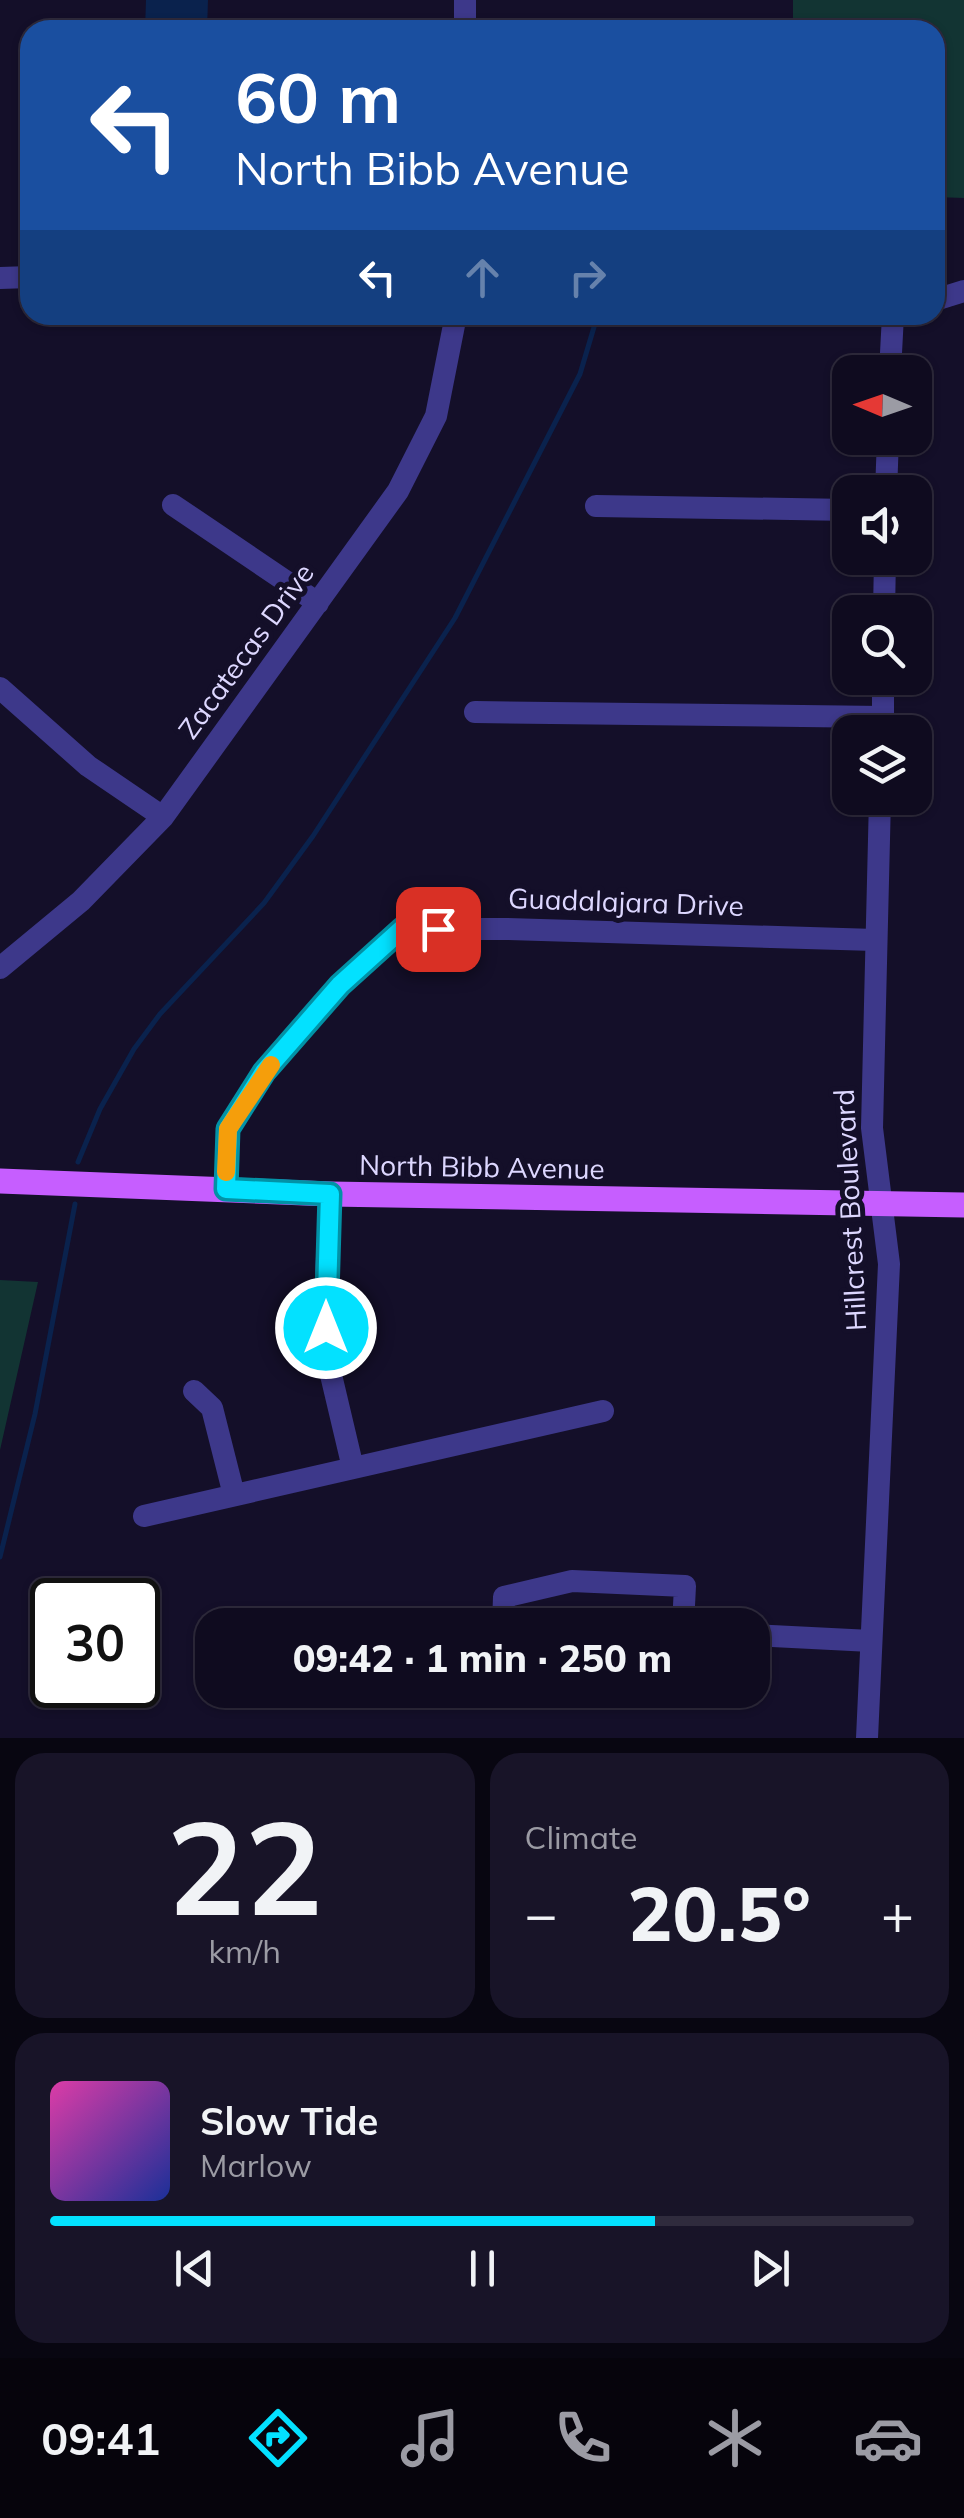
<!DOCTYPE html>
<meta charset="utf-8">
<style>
:root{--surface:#0f0b1f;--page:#181428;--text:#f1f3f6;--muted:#9b9ba4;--line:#2f2b3d;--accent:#03e1ff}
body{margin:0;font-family:Mulish,sans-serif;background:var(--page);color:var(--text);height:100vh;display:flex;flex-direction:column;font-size:38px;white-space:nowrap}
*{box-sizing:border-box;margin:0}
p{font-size:32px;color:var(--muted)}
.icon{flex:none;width:55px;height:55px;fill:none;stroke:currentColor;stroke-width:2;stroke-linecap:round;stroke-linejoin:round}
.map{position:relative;height:1738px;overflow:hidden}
.drawer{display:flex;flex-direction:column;gap:15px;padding:15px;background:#080611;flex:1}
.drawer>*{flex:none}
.hud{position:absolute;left:20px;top:20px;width:925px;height:305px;border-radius:30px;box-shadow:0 2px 8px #0004,0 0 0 2px var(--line);background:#1a4fa0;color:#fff;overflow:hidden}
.needle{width:65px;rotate:272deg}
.tools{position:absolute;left:832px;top:355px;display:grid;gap:20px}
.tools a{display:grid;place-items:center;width:100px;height:100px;border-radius:20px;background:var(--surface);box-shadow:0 2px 8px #0004,0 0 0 2px var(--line);font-size:50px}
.speed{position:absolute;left:30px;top:1578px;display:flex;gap:20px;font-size:50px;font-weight:700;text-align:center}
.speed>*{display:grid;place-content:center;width:130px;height:130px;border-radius:50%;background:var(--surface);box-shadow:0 2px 8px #0004,0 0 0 2px var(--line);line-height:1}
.speed .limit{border:5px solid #111;border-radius:15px;background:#fff;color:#111}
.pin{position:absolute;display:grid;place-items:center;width:85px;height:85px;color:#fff;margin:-42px;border-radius:20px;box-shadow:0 5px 15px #0006}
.me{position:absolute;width:110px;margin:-55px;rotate:0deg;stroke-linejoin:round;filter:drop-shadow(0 0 8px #0008)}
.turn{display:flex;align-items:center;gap:35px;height:210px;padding:0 50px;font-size:45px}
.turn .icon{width:130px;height:130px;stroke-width:2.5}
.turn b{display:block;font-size:70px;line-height:85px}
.lanes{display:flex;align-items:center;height:95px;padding:0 50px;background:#0003;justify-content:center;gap:50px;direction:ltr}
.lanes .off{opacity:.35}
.big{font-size:75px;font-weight:800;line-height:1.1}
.drawer .widget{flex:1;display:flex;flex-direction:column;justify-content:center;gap:15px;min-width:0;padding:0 35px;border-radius:30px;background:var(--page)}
.drawer .dial{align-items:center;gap:0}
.dial b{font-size:130px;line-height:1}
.song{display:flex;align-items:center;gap:30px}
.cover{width:120px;height:120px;border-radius:15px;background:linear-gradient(135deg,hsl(320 70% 55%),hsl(230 70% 35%))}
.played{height:10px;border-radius:5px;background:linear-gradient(90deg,var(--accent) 70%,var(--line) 70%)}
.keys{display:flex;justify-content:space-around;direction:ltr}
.heat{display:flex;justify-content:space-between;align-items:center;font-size:55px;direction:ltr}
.drawer .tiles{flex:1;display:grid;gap:15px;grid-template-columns:1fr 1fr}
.widget:last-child{grid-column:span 2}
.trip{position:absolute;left:195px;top:1608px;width:575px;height:100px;border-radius:30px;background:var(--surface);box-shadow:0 2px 8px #0004,0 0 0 2px var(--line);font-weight:800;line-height:100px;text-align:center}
.tabs{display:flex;height:160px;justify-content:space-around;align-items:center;background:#06040c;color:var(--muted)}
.tabs .icon{width:70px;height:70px}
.tabs .active{color:var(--accent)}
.tabs b{font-size:45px;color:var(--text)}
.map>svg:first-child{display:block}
.green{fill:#123433}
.water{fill:#0a224d}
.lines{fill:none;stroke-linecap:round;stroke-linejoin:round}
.stream{stroke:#0a224d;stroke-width:5}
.minor{stroke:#3d388a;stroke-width:22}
.major{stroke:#c65eff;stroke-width:25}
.route-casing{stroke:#0292a6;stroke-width:25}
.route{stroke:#03e1ff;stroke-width:18}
.slow{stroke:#f59e0b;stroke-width:18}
.labels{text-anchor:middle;stroke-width:10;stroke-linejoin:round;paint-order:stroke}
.street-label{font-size:28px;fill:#ddd7ff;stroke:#140f29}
</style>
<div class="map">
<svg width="964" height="1738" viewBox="0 0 964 1738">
<rect width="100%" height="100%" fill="#140f29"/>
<path class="green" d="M793 0H964V198L935 197V30H793Z
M0 1280 38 1282 0 1450Z"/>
<path class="water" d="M146 0H208L207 30H145Z"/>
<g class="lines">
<path class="stream" d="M78 1162 100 1109 134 1049 160 1014 264 903 313 836 455 618 580 374 597 317
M0 1557 35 1414 75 1204"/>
<path class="minor" d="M465 30V0
M0 278 30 277
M935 300 964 291
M890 372 893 315
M886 492 888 438
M173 505 318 603
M596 506 850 510
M884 612 885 558
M0 688 88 766 163 817
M475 712 883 717
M883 729V678
M0 968 81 901 163 817 398 491 436 416 456 315
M226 1189 228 1129 264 1073 340 985 403 929H507L875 940
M330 1194 325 1299 327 1358 353 1468
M194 1391 212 1408 234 1495
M144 1516 603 1411
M503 1625 504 1597 572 1581 685 1586 683 1625
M752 1635 871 1641
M867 1738 889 1264 872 1128 880 798"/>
<path class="major" d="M0 1181 330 1194 964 1205"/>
</g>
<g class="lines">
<defs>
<path id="route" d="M326 1328 330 1194 226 1189 228 1129 264 1072 340 985 402 929H438"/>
</defs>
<use href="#route" class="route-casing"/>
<use href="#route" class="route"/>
<path class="slow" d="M226 1172 228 1129 271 1065"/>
</g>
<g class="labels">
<g class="street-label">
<text transform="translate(246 651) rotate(-54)" y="10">Zacatecas Drive</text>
<text transform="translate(626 902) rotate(2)" y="10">Guadalajara Drive</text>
<text transform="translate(482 1167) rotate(1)" y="10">North Bibb Avenue</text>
<text transform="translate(850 1210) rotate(-93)" y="10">Hillcrest Boulevard</text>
</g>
</g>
</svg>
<div class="tools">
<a><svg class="needle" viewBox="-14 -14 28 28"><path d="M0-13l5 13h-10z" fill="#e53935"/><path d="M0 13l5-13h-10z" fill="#9b9ba4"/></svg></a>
<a><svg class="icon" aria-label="sound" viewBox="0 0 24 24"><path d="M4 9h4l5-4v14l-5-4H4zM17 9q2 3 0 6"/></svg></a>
<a><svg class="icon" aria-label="search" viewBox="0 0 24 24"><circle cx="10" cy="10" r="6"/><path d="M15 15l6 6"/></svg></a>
<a><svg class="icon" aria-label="layers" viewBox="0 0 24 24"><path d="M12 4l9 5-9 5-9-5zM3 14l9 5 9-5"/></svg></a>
</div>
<div class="speed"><div class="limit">30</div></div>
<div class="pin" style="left:438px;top:929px;background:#d93025"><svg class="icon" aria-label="arrive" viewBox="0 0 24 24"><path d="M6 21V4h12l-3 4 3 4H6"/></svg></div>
<svg class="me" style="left:326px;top:1328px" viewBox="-20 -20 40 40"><circle r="17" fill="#03e1ff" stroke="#fff" stroke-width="3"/><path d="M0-11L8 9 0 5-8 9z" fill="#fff"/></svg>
<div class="trip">09:42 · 1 min · 250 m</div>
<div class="hud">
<div class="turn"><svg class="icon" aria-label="left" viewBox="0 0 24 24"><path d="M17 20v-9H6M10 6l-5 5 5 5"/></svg><div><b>60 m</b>North Bibb Avenue</div></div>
<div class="lanes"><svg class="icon" aria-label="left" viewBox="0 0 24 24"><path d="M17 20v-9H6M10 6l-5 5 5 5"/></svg><svg class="icon off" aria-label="ahead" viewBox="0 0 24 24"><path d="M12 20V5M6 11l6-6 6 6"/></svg><svg class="icon off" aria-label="right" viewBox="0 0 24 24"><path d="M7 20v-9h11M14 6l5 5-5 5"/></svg></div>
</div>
</div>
<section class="drawer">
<div class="tiles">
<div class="widget dial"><b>22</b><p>km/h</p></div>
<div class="widget"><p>Climate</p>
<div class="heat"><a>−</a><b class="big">20.5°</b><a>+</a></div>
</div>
<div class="widget">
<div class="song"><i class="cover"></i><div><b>Slow Tide</b><p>Marlow</p></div></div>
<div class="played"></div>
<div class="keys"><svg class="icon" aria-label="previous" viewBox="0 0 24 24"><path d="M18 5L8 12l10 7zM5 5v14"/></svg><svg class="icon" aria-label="pause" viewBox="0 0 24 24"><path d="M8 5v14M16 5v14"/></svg><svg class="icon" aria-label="next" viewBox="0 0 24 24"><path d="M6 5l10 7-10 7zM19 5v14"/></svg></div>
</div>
</div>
</section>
<nav class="tabs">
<b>09:41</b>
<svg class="icon active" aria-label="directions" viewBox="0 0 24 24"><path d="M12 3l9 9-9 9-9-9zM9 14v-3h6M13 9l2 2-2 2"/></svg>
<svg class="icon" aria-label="music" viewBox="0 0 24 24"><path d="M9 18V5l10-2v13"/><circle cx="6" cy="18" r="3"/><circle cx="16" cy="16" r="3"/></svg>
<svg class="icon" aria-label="phone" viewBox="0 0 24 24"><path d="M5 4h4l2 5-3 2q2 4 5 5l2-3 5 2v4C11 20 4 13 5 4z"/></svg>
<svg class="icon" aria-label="climate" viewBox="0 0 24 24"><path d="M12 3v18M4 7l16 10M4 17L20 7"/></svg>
<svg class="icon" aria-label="car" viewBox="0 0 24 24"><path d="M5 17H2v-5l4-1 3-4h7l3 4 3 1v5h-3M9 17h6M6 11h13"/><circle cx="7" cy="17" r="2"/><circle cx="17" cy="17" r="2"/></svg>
</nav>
